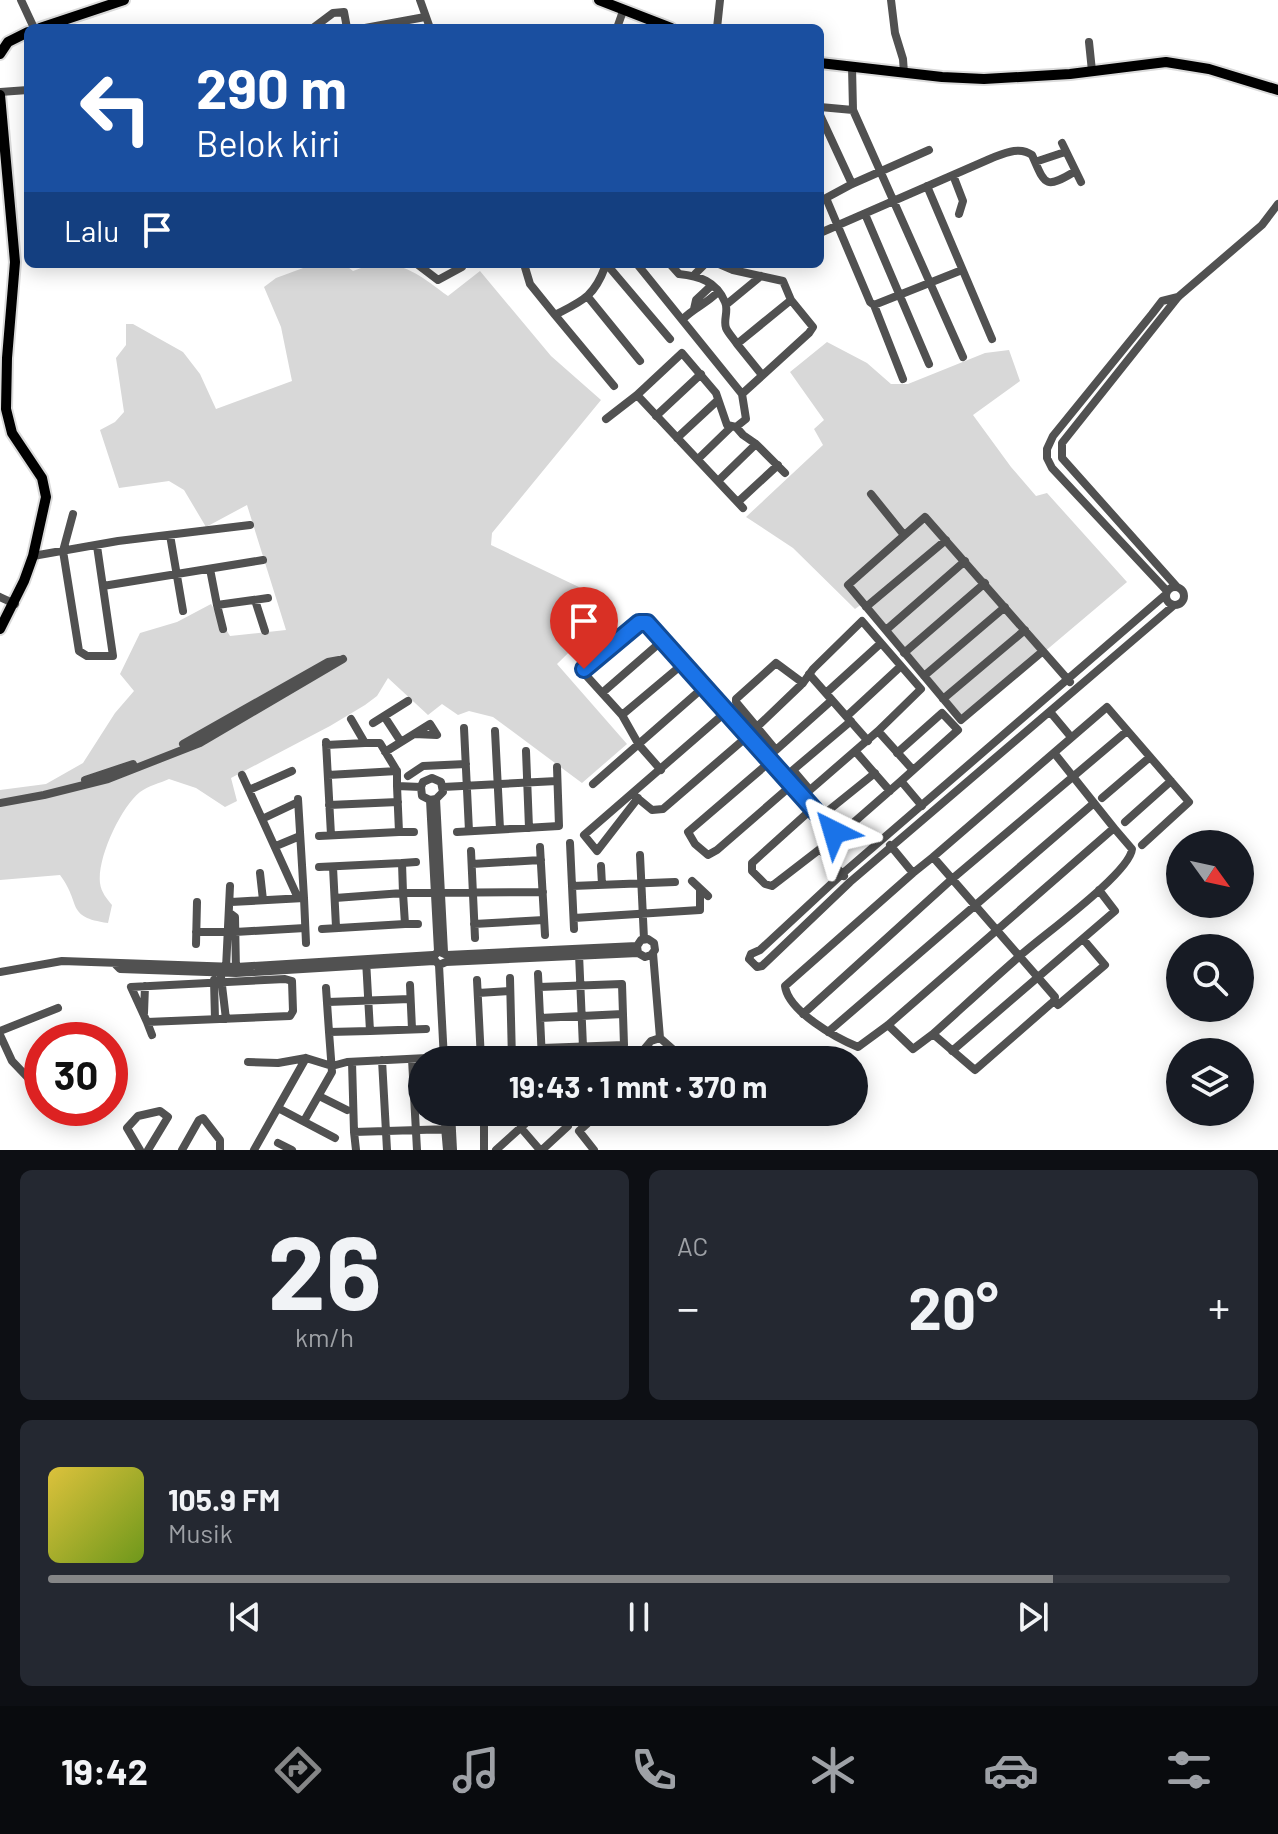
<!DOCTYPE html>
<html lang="id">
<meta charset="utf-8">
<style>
:root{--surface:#171b24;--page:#242831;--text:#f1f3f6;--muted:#9ea1a6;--line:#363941;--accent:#858687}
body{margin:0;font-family:Barlow,sans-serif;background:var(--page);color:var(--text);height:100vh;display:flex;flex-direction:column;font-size:30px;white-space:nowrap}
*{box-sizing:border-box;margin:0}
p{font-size:26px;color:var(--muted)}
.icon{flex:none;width:44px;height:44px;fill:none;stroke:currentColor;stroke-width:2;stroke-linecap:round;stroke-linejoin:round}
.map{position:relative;height:1150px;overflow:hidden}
.details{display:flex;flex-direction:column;gap:20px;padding:20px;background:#0d0f14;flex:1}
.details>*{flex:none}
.hud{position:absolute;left:24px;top:24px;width:800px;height:244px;border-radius:12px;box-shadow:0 4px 20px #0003;background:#1a4fa0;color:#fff;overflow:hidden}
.needle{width:52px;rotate:123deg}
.tools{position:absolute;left:1166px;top:830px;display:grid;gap:16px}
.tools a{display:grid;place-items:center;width:88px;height:88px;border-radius:50%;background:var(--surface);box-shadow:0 4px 20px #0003;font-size:40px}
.speed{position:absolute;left:24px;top:1022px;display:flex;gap:16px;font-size:40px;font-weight:700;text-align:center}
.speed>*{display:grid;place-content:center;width:104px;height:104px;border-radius:50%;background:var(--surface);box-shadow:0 4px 20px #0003;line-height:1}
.speed .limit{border:12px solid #d22;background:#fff;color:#111}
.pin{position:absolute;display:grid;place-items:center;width:68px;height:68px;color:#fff;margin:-82px -34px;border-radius:50% 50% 50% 0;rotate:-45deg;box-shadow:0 0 8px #0007}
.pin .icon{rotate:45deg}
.me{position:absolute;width:88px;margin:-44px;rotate:320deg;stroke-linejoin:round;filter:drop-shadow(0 0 6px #0008)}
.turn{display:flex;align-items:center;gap:28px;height:168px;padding:0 40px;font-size:36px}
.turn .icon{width:104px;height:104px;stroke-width:2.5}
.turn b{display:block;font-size:56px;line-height:68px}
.then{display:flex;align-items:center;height:76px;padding:0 40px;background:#0003;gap:16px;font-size:30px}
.big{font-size:60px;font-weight:700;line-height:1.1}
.details .widget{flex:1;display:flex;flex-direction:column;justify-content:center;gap:12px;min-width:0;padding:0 28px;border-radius:12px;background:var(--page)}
.details .dial{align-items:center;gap:0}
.dial b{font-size:104px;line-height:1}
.song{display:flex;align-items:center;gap:24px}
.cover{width:96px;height:96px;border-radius:12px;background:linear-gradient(135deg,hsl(50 70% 55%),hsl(80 70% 35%))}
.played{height:8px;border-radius:4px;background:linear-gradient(90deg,var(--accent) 85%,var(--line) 85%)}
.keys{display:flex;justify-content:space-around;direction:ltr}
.heat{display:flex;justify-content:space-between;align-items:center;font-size:44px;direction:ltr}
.details .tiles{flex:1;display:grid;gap:20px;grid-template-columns:1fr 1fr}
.widget:last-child{grid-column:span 2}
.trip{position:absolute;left:408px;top:1046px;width:460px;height:80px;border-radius:40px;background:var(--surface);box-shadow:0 4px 20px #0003;font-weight:700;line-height:80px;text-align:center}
.menu{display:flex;height:128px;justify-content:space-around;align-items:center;background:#090b0e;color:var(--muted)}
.menu .icon{width:56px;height:56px}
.menu .current{color:var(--accent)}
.menu b{font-size:36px;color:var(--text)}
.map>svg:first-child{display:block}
.green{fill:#d8d8d8}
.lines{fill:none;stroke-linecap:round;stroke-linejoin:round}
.major-casing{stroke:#dbdbdb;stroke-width:14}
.minor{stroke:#515151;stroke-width:8}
.major{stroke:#000;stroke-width:10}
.route-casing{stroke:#114b97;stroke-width:20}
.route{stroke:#1a73e8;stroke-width:14}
</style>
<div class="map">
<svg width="1278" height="1150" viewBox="0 0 1278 1150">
<rect width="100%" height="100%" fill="#fff"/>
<path class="green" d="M314 264H344L353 271C393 253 416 272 448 296L480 271 551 356 601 400 492 533 491 545 583 589 603 619 557 664 627 744 582 783 493 717 469 711 458 715 442 704 428 715 388 678 377 696 365 705 330 726 231 778 237 801 225 807 196 788 169 779C160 783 148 786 140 792 121 807 97 858 100 883 101 892 107 899 112 905L108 923C65 917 82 904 60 875L0 880V790L46 784 83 763 115 713 134 691 120 674 140 633 177 622 211 604 230 636 286 630 247 505 206 527 184 490 169 481 119 488 100 430 115 422 124 412 116 358 126 345V324H133L183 352 200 374 216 409 292 381 281 327 264 287 276 278Z
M827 342 867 363 891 384H908L985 353 1009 350 1020 381 973 415 1011 467 1036 496 1047 493 1127 582 965 719 866 601 855 609 793 548 746 517 823 445 814 429 824 420 790 372Z"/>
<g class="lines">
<defs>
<path id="major" d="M599 0 671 28
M40 28 124 0
M0 54 8 42 28 32
M820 63 942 77 984 79 1070 74 1166 62 1209 69 1278 90
M0 95 15 262 7 358 6 409 12 433 42 478 46 497 33 556 24 581 0 629"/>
</defs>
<use href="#major" class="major-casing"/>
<path class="minor" d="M21 0 34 28
M420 0 430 28
M891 0 895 33 903 59 904 73
M313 28 333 13 344 12 347 28
M365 28 425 17
M617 28 623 11
M717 28 720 0
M1089 42 1092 71
M852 67 853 110 963 357
M0 92 28 90
M820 107 853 110
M820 115 852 184
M1062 143 1081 182
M1035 162 1065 152
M953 175 963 201 959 214
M927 186 992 339
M865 214 929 364
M820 233 992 158C1005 153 1020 146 1032 155 1045 184 1044 190 1074 172
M417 264 438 280 462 267
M524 264 530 284 555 315
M670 264 679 274C699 276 716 281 725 302 729 310 723 320 726 328 728 333 734 339 737 344
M719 264 733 270 783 281 791 300 813 327 809 333 742 394
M695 274 705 264
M588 297 640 361
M727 304 761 276
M874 305 962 270
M694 309 696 300 712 285
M683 319C694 308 706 304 718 292
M762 375 737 344 791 300
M903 379 874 305 870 302 826 198 852 184 929 150
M614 386 555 315C582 301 594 297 605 267H609L670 339
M637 395 743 508
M656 416 701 374
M606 419 637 395 682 353 716 393 727 425 736 427 746 419 742 394 637 264
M736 427 743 435 756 444
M677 438 718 400
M698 459 731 427
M719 480 756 444 785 473
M871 494 904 535
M739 501 778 465
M73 514 63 551 79 651 87 656H113L97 546
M170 535 183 611
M33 556 118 541 250 525
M210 569 217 605 268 598
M103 586 263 560
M1166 596a9 9 0 1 1 18 0a9 9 0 1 1-18 0Z
M1177 587 1062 458V443L1178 297 1262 225 1278 204
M1167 591 1052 468 1047 458V449L1053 436 1152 314 1162 301 1178 297
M1164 596 842 874 760 950 751 954 749 959 757 967 762 966 850 882 1173 606
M0 597 15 604
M255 600 265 631
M217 605 223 629
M866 607 946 540
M886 630 965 561
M1043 651 961 720 848 585 925 517 1070 682
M904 653 985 583
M809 674 868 741
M924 676 1005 607
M602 693 663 640
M826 693 881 643
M943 699 1025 630
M832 700 776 750 736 702V699L776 663 803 683 813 669 862 621 921 689 878 731
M1051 713 1071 737
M622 715 684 663
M384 716 401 742
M847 716 901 666
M351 719 365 743H380L397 771V786
M851 721 793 770 810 790 878 731 913 770
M373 723 408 701
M757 727 803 683
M464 728 469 831
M495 731 500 829
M326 742 331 835
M183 744 328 662 339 660
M326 745 365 743
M526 751 529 828
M385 752 430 724 437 735 414 734
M856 752 890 791
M897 753 942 713 958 730 901 781
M772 760 688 832 695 844 708 855 717 850 793 784
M661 770 639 745 622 715 583 672 585 667 641 622 649 625 834 832 833 837 820 849 844 876
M875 773 829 810 845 830 901 781 922 806
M242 775 298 898
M328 775 397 771
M408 776 423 766 466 764
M85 780 133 764
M593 784 705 686
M443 787 557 781
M249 790 292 771
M635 796 652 810 663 809 749 735
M638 798 597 851 584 835 727 711
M1102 798 1150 757
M298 799 304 898
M436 799 444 952
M430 800 438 951 433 958 439 965 444 1060
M0 803 44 795 108 779 200 743 343 659
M329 805 398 802
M814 807 752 863V871L765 884 772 886 820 849
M262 819 298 802
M1125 822 1171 781
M414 832H399L397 786 421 787 423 782 432 778 441 782 443 792 436 799 430 800 422 796 421 787
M457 832 559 826 557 767
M319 836 399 832
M570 843 574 929
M276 846 300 836
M540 847 545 935
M471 851 475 938
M640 855 644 939
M933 857 1107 707 1189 802 1142 845
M472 864 541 860
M601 866 602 885
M319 867 402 863
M333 867 336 927
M260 873 263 900
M913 873 785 986C788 1011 836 1038 858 1047L888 1025 1114 828 1055 754
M692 881 708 896
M572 886 675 882
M335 898 403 893 402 863 416 862
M231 902 304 898 306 943
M231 914 235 917 236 972
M574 918 700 910V889
M418 924H405L403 893 543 892
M474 924 544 920
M322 929 405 924
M196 932H235L305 928
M196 944 197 902
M438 951 447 955 637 946 641 940 648 939 654 943 655 950 651 955 645 957 638 953 637 946
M653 953 660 1038 685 1060
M116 965 120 969 236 973 434 961
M439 965 446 962 638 953
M226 968 230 886
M0 972 62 961 236 967 433 955
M538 974 542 1060
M221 977 226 1019
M510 978 512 1060
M214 980 215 1019
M477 980 481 1060
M410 985 412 1029
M539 987 622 984 624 1045 542 1048
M326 988 329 1032
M478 993 510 991
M1054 1000 1058 1005 1105 965 1083 939
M328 1002 410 999
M144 1013 145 986
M803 1014 952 879 1127 731
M540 1018 623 1014
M147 1022 131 987 285 979 292 981 293 1011 290 1016 147 1022 152 1035
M888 1025 913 1049 933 1034 975 1070 1054 1001 1055 997 933 857 913 873 890 845
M0 1031 58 1008
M370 1031 426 1029
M828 1032 1094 803
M933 1034C962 1008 991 981 1021 955 1042 936 1130 873 1132 849L1114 828
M0 1035 12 1061 33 1083
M952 1051 1115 911 1099 890
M444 1054 511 1052
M412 1059 417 1150
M382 1060 387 1150
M568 1060 583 1047 579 954
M635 1060 651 1041 660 1038
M248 1062 278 1063 306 1058 332 1066 347 1062 427 1058
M352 1062 354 1132 451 1129
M319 1096 347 1110
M278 1108 335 1138
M451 1112 453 1150
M484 1112V1150
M518 1112 521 1128 540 1150
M304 1121 332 1072 329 1032 370 1031 366 960
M445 1127 447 1150
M354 1132 356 1150
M278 1143 292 1150
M140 1150 127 1128 138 1116 160 1111 168 1117 148 1150
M182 1150 199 1120 203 1118 220 1140V1150
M254 1150 306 1058
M496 1150 538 1112
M542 1150 568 1126
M594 1150 579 1131 600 1112"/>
<use href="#major" class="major"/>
</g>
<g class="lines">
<defs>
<path id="route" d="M584 669 639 623H647L834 832"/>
</defs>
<use href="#route" class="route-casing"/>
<use href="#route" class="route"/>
</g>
</svg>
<div class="tools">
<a><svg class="needle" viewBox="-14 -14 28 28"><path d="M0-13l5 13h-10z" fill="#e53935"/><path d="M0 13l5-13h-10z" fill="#9ea1a6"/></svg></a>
<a><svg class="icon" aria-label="search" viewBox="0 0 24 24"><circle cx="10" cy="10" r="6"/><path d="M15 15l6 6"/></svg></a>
<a><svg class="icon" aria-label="layers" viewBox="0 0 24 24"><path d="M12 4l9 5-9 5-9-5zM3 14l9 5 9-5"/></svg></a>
</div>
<div class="speed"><div class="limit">30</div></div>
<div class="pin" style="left:584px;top:669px;background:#d93025"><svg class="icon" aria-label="arrive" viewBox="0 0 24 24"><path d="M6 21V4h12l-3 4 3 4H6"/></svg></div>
<svg class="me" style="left:834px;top:832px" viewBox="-20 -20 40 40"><path d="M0-17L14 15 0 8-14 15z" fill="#1a73e8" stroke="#fff" stroke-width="4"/></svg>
<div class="trip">19:43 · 1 mnt · 370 m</div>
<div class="hud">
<div class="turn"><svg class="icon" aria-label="left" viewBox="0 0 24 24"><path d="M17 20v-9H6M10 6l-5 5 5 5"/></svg><div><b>290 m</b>Belok kiri</div></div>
<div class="then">Lalu<svg class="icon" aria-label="arrive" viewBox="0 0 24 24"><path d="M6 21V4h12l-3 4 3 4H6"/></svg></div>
</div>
</div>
<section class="details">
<div class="tiles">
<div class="widget dial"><b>26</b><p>km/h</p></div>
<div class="widget"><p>AC</p>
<div class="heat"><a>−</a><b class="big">20°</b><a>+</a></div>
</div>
<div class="widget">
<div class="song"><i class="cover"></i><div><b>105.9 FM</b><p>Musik</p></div></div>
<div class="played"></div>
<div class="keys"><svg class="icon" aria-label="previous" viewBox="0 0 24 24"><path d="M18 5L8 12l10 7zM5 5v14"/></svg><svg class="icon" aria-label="pause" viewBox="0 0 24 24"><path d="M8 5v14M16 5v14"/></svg><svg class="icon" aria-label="next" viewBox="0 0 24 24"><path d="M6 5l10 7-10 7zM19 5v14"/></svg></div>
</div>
</div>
</section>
<nav class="menu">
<b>19:42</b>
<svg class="icon current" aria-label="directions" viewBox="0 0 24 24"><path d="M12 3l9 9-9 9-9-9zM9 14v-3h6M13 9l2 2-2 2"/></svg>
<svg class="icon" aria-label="music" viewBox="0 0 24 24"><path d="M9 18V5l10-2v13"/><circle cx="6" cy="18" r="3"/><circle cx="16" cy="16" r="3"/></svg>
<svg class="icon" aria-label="phone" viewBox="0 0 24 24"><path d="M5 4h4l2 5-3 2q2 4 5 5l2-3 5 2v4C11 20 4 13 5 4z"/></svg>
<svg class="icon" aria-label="climate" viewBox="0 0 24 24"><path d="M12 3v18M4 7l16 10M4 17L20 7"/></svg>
<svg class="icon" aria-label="car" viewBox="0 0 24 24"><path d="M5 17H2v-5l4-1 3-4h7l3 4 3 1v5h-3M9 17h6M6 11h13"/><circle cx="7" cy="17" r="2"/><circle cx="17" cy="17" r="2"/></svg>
<svg class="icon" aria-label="filters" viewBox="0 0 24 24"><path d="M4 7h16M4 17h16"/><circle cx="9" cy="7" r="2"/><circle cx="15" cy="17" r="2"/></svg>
</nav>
